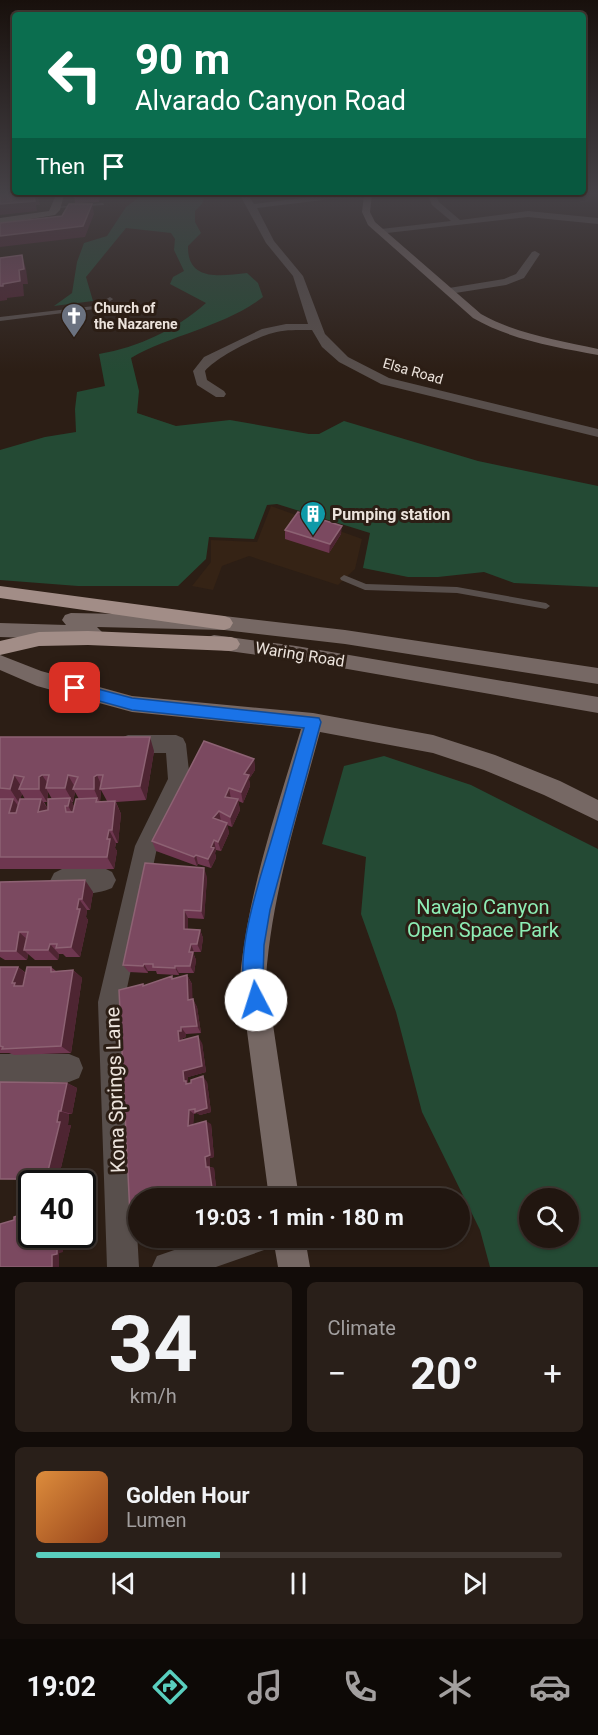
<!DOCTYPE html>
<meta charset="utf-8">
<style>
:root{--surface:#211610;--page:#291f19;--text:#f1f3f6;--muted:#a29f9f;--line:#3e3530;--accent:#59cebe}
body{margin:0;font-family:Roboto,sans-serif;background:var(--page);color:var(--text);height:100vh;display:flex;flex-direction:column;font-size:22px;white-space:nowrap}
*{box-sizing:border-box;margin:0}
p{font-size:20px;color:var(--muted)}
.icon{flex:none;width:33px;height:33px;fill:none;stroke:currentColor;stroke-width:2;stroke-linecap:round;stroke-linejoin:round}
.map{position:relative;height:1267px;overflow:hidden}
.sheet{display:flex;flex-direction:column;gap:15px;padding:15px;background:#120c09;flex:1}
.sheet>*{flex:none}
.guide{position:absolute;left:12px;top:12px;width:574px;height:183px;border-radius:6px;box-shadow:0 2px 4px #0004,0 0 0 2px var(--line);background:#0b6e4f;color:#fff;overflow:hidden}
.tools{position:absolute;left:519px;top:1188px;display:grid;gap:12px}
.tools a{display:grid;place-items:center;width:60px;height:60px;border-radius:50%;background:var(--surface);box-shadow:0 2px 4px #0004,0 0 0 2px var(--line);font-size:30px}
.speed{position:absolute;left:18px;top:1170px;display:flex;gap:12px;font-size:30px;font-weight:700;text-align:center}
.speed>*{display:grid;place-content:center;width:78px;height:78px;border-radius:50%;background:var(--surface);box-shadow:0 2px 4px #0004,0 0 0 2px var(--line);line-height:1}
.speed .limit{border:3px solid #111;border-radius:9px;background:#fff;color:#111}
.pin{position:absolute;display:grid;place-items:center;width:51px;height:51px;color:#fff;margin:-26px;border-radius:12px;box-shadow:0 3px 9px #0006}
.me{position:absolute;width:66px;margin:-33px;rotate:355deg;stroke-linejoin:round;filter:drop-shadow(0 0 4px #0008)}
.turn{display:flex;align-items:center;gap:21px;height:126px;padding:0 24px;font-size:27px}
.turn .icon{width:78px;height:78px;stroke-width:2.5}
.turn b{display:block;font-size:42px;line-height:51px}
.then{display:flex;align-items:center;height:57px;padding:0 24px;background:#0003;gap:12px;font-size:22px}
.big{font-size:45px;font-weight:700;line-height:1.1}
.sheet .card{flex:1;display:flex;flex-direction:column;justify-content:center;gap:9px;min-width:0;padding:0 21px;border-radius:9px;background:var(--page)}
.sheet .dial{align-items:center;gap:0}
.dial b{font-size:78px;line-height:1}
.song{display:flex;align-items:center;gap:18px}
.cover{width:72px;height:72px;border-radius:9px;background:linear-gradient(135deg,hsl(30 70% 55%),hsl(20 70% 35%))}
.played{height:6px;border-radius:3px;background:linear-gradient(90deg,var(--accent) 35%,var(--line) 35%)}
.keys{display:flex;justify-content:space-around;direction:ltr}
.heat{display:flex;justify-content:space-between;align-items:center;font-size:33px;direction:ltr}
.sheet .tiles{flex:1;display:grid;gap:15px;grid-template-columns:1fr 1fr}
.card:last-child{grid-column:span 2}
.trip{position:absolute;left:128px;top:1188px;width:342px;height:60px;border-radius:30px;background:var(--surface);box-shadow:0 2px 4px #0004,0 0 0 2px var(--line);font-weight:700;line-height:60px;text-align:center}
.tab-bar{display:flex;height:96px;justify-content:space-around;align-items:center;background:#0d0906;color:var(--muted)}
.tab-bar .icon{width:42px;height:42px}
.tab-bar .current{color:var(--accent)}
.tab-bar b{font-size:27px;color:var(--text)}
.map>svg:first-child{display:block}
.built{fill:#352315}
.green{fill:#244a34;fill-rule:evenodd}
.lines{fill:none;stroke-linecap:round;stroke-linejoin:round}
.lane{fill:#584f4c;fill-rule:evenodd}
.street{fill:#584f4c;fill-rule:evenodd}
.secondary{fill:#766864;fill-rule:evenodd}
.highway{fill:#a28d87;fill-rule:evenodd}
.wall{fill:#6e3750;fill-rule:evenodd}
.shaded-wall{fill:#4e2532}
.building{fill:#7b4960;stroke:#8d6273;stroke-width:1.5}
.route{fill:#1a73e8;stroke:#114b97;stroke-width:1.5}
.labels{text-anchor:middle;stroke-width:6;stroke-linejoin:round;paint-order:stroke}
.far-poi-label{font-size:14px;font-weight:bold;fill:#ece3dc;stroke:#2c1e15;text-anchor:start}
.far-street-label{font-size:14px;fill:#ece3dc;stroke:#2c1e15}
.poi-label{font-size:16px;font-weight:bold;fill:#ece3dc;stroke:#2c1e15;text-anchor:start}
.street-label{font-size:16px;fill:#ece3dc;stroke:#2c1e15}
.near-park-label{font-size:20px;fill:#8dedb5;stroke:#2c1e15}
.near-street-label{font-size:20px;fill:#ece3dc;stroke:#2c1e15}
</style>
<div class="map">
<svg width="598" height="1267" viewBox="0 0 598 1267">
<rect width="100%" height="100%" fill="#2c1e15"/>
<path class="built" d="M271 506 362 539 355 569 338 585 249 556 222 566 213 590 192 586 211 562V540L257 542Z"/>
<path class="green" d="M142 195H204L202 204 195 211V222L201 233 188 246C187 282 221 276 247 273L258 283 263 297C224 327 173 334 131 358L139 391 137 413 176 426 230 420 309 434H319L344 421 478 461 598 486V587L514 583 484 572 438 577H408L363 568 370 533 277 504 267 505 254 539 209 537 206 559 178 586H78L0 580V450L45 437 76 432 75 409 77 392 105 386 99 354C139 347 175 330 206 303L170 284 173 277 184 271 174 250 175 239 171 233 126 228 86 277 93 301 54 306 72 293 77 262 84 243 107 236 126 207Z
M384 756 471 785 598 849V1267H490L480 1230 422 1112 396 1012 361 914 366 857 322 844 344 766ZM530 1198H568V1238H530Z"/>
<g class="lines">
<path class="lane" d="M103 203 104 205 57 208 55 207Z
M110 297 113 299 112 300 95 309 0 321V317L94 306Z
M344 575 366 584 457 587 546 603 550 606 546 609 457 593 365 590 341 580 340 578Z"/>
<path class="street" d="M240 195H248L254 204 326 195 368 196 372 198 368 200 331 199 257 208 274 241 303 276 325 334 348 357 389 378 598 429V437L381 384 339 362 322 347 312 330C298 330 283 329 269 334 251 340 217 357 205 371L207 380 224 391 226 394 224 397H216L197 385 193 371 204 357 262 329 286 324H308L293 276 266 243Z
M428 195H436L439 202 460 220 528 211 598 218V224L528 217 378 234V230L381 229 451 221 432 205Z
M535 251 540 254 524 278 506 285 449 294 444 291 449 288 504 279 516 274 532 252Z
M128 735H176L183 738 186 744 190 780 157 848 124 1002 139 1267H107L98 1002 135 846 168 779 166 753H128L121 750 118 744 121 738Z
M104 868 112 872 116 880 112 888C97 895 69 896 54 889L50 881 54 873 62 869Z
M0 1054H69L79 1058 83 1068 79 1078 69 1082H0Z
M209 1238H272L267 1249 216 1267H152L157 1256Z"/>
<path class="secondary" d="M56 195H64L60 210 55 215 0 224V218L49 211Z
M364 195H372L370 212 375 222 481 314C516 334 558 340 598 349V355C556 347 511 340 473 318L368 225 362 212Z
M71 613 224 616 345 630 598 668V684L345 644 224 630 97 627 103 633 100 638 94 640 0 637V623L66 625 62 620 65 615Z
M214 635 296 646 598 697V713L296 660 214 649 208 647 205 642 208 637Z
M0 655 41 671 132 696 313 713 433 735 495 755 560 781 598 800V821L544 795 484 770 433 753 320 732C298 814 272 893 266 978L299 1198H269L240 978C248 892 276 812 301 729L132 712 37 686 0 670Z
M273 1238H305L310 1267H278Z"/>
<path class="highway" d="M0 586 224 616 230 618 233 623 230 628 224 630 0 598Z
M88 631 231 637 237 639 240 644 237 649 231 651 88 645 39 646 0 655V641L39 632Z"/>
</g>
<path class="wall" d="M74 195H100L99 202 75 203Z
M285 530 341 534 329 553 285 539Z
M0 737 154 751 146 800 116 802 121 814 118 843H116L115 848 117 851 114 869H0ZM101 790 107 801 100 802ZM48 792 52 799 48 809 44 802H47ZM75 792 79 799 74 807 72 802H73ZM22 794 25 799H20Z
M254 759 255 770 249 779 250 786 243 803 238 801 240 810 232 827 227 825 229 833 221 851 216 850 215 853 216 858 211 868 198 864 197 866 156 851 152 841Z
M207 877 204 919 188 918V929L200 930 203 938 201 952H194V955L196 960 194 973H179V975L157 974 156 971H148V973L129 972 123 965Z
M0 882 93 892 90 910H87L86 917 88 920 80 957H66L63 954H59L58 960H35L28 954 27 960H5L0 957Z
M0 967H18L26 973 51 967 56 971 73 970 82 978 71 1053 14 1055 9 1053H0Z
M187 975 192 984V999L197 1007 201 1033 186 1034V1037L183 1038V1040L202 1043 206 1072 188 1077V1083L207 1082 211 1112 200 1115 197 1113 194 1114 193 1124H211L214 1157 210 1158V1167L214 1168 216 1188 199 1193V1197L189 1198H138V1214L130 1215 143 984 144 986Z
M67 1083 77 1088 72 1114H69L68 1125H71L59 1176 34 1175 33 1180 0 1179Z"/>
<path class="shaded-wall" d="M33 195H37L40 205H36L37 211 0 215V204Z
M92 204 94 214 85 237 0 247V236L83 226Z
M22 255 26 269 28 284H23L24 296 7 298V300L0 301V286L19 270Z
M342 526 341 534 329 553 330 544Z
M150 737 154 751 146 800 140 786Z
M254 759 255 770 249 779 250 786 243 803 241 792 244 774Z
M14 775 23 789H19L22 794 19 803 10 789Z
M42 775 51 788H46L48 792 47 802 39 789V777Z
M68 775 76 789H73L75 792 73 802 65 788Z
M97 775 103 789H100L101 790 100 803 94 789V777Z
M229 788 231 799 225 797Z
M70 798 77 812 76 819 68 806Z
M13 799 23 812 9 813Z
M41 799 50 812H38Z
M238 799 240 810 232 827 230 817Z
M115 801 121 814 118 843 112 830Z
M219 811 221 821 213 818Z
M227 823 229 833 221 851 218 842Z
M109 830 116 843 115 848 117 851 114 869 107 857V839Z
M214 840 216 850 215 853 216 858 211 868 208 859 211 847Z
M196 855 198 864 197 866 194 857Z
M204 868 207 877 204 919 201 911Z
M85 880 93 892 90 910 82 899Z
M79 899 87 910 86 917 88 920 80 957 71 947Z
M184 910 188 918V937L184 929Z
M200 930 203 938 201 952 197 944Z
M19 932 30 942 24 950 28 954 27 960 16 951Z
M50 944 59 954 58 960 48 950Z
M191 944 194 952V955L196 960 194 973 190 966 189 952Z
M144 964 148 971V973L143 966Z
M175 966 179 973V975L175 968Z
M18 967 29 976 24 990 14 986 12 983Z
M73 970 82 978 71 1053 61 1046Z
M187 975 192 984 193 1008 188 1000Z
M193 999 197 1007 201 1033 197 1026Z
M181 1027 186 1034V1037L183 1038 184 1048 179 1041 178 1031Z
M198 1036 202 1043 206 1072 188 1077V1083L191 1089 184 1081 183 1071Z
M203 1076 207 1082 211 1112 200 1115 195 1112Z
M67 1083 77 1088 72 1114 61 1111Z
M189 1110 194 1114 193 1129 188 1126Z
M59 1111 69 1114 68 1125H71L59 1176 47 1175Z
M206 1121 211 1124 214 1157 210 1158V1167L214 1168 216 1188 199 1193V1197H194V1193L205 1157Z
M21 1173 34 1174 33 1180 20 1179Z
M57 1234H63V1252L57 1254Z
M59 1253V1267H52V1255Z"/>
<path class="building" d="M0 195H33L35 201 0 204Z
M74 195H98L74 197Z
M69 204H92L83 226 0 236V223L62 216Z
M22 255 24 269 19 270 20 281 3 284V286H0V258Z
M298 512 342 526 330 544 285 530Z
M0 737H150L140 786 100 789 103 775H97L94 777V789H73L78 777 68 775 65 788H46L49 775H42L39 777V789H19L24 777 14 775 10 789 0 788Z
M204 741 254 759 244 774 249 775 241 792 229 788 225 797 238 799 230 817 219 811 213 818 227 823 218 842 214 840 211 847 214 848 208 859 196 855 194 857 152 841Z
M70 798 68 806H65L66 812H73L76 799 97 798 96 802 115 801 112 830H109L107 839H110L107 857H0V799H13L9 813H16L20 799H41L38 812 48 810V799Z
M145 863 204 868 201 911 184 910V929L200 930 197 944H191L189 952H193L190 966H175V968L153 967V964H144L143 966 123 965Z
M85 880 82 899H79L77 909H80L71 947 56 948 57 944H50L48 950H24L28 932H19L16 951H0V882Z
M0 967H18L12 983H15L14 986H23L27 967H51V972L73 970 61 1046 2 1049 3 1047 0 1046Z
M187 975 188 1000 193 999 197 1026 181 1027V1031H178L179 1041 198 1036 202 1066 183 1071 184 1081H186V1084L191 1083V1080L203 1076 207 1108 195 1112V1109L189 1110 188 1126 206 1121 210 1155 205 1157 206 1167H209L212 1188 194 1193V1197L185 1198H138V1212L130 1215 119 990 143 984V986L172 976V979Z
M0 1082 67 1083 61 1111H59L57 1122H60L47 1175H33V1173H21L20 1179H0Z
M29 1212V1215H32V1234H57V1254L52 1255V1267H0V1224L14 1220V1217Z"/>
<linearGradient id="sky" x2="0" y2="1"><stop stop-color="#18100c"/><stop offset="0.52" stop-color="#454146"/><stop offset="1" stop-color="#454146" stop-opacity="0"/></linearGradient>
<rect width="598" height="372" fill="url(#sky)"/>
<path class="route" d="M75 683 132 698 319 718 321 722 270 910 264 945 263 978 266 1000 263 1007 256 1010 249 1007C230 962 259 883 272 838 283 801 293 764 304 728L132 710 70 693 68 688 70 684Z"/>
<defs>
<symbol id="church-pin" viewBox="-11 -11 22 30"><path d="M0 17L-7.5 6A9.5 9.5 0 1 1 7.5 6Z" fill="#6b7280" stroke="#2c1e15"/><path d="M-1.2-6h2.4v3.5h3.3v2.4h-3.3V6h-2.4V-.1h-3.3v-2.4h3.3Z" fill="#fff"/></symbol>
<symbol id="building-pin" viewBox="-11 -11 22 30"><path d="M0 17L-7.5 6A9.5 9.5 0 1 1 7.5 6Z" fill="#0f9aa8" stroke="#2c1e15"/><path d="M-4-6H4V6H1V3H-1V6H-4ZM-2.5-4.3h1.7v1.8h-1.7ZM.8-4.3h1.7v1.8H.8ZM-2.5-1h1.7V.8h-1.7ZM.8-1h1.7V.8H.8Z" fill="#fff"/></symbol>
</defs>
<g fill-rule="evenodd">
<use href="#church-pin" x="59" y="301" width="30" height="40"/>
<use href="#building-pin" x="298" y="499" width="30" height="40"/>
</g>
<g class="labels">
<g class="far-poi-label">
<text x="94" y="313">Church of<tspan x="94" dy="16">the Nazarene</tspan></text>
</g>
<g class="far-street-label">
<text transform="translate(413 371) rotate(16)" y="5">Elsa Road</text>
</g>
<g class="poi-label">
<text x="332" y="520">Pumping station</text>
</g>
<g class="street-label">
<text transform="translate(300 654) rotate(9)" y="6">Waring Road</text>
</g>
<g class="near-park-label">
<text x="483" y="914">Navajo Canyon<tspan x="483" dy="23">Open Space Park</tspan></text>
</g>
<g class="near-street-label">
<text transform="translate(115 1090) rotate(-92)" y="7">Kona Springs Lane</text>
</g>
</g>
</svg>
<div class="tools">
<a><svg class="icon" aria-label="search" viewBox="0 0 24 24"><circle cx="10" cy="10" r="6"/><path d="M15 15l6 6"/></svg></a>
</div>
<div class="speed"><div class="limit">40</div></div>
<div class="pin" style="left:75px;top:688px;background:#d93025"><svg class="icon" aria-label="arrive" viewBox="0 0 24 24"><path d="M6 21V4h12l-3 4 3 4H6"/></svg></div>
<svg class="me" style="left:256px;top:1000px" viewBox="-20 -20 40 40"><circle r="19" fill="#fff"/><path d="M0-13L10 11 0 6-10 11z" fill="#1a73e8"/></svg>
<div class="trip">19:03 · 1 min · 180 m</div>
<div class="guide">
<div class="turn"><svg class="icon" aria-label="left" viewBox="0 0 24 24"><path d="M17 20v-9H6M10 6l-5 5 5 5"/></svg><div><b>90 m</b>Alvarado Canyon Road</div></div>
<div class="then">Then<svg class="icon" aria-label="arrive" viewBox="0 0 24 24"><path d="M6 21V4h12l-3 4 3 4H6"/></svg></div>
</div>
</div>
<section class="sheet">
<div class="tiles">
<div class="card dial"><b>34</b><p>km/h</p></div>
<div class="card"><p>Climate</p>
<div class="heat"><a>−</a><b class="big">20°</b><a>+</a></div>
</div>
<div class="card">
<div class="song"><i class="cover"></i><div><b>Golden Hour</b><p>Lumen</p></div></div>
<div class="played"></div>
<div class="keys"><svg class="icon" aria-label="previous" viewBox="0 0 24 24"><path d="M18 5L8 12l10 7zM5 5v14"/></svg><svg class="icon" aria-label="pause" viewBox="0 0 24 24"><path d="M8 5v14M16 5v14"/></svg><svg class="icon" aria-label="next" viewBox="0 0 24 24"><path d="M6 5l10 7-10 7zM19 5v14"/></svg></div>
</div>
</div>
</section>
<nav class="tab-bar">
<b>19:02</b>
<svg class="icon current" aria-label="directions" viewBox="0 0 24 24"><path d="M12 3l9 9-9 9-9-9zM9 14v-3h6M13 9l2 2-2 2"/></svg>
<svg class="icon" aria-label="music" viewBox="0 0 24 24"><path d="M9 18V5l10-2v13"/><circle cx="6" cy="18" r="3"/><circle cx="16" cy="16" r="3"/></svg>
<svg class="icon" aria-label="phone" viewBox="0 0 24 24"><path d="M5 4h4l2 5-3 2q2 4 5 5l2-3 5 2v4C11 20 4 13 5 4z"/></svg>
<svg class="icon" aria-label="climate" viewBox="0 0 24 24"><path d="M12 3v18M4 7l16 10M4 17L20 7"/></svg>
<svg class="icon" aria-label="car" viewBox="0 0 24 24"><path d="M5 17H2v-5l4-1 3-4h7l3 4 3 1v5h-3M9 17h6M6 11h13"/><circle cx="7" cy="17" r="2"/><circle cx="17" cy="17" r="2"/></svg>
</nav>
